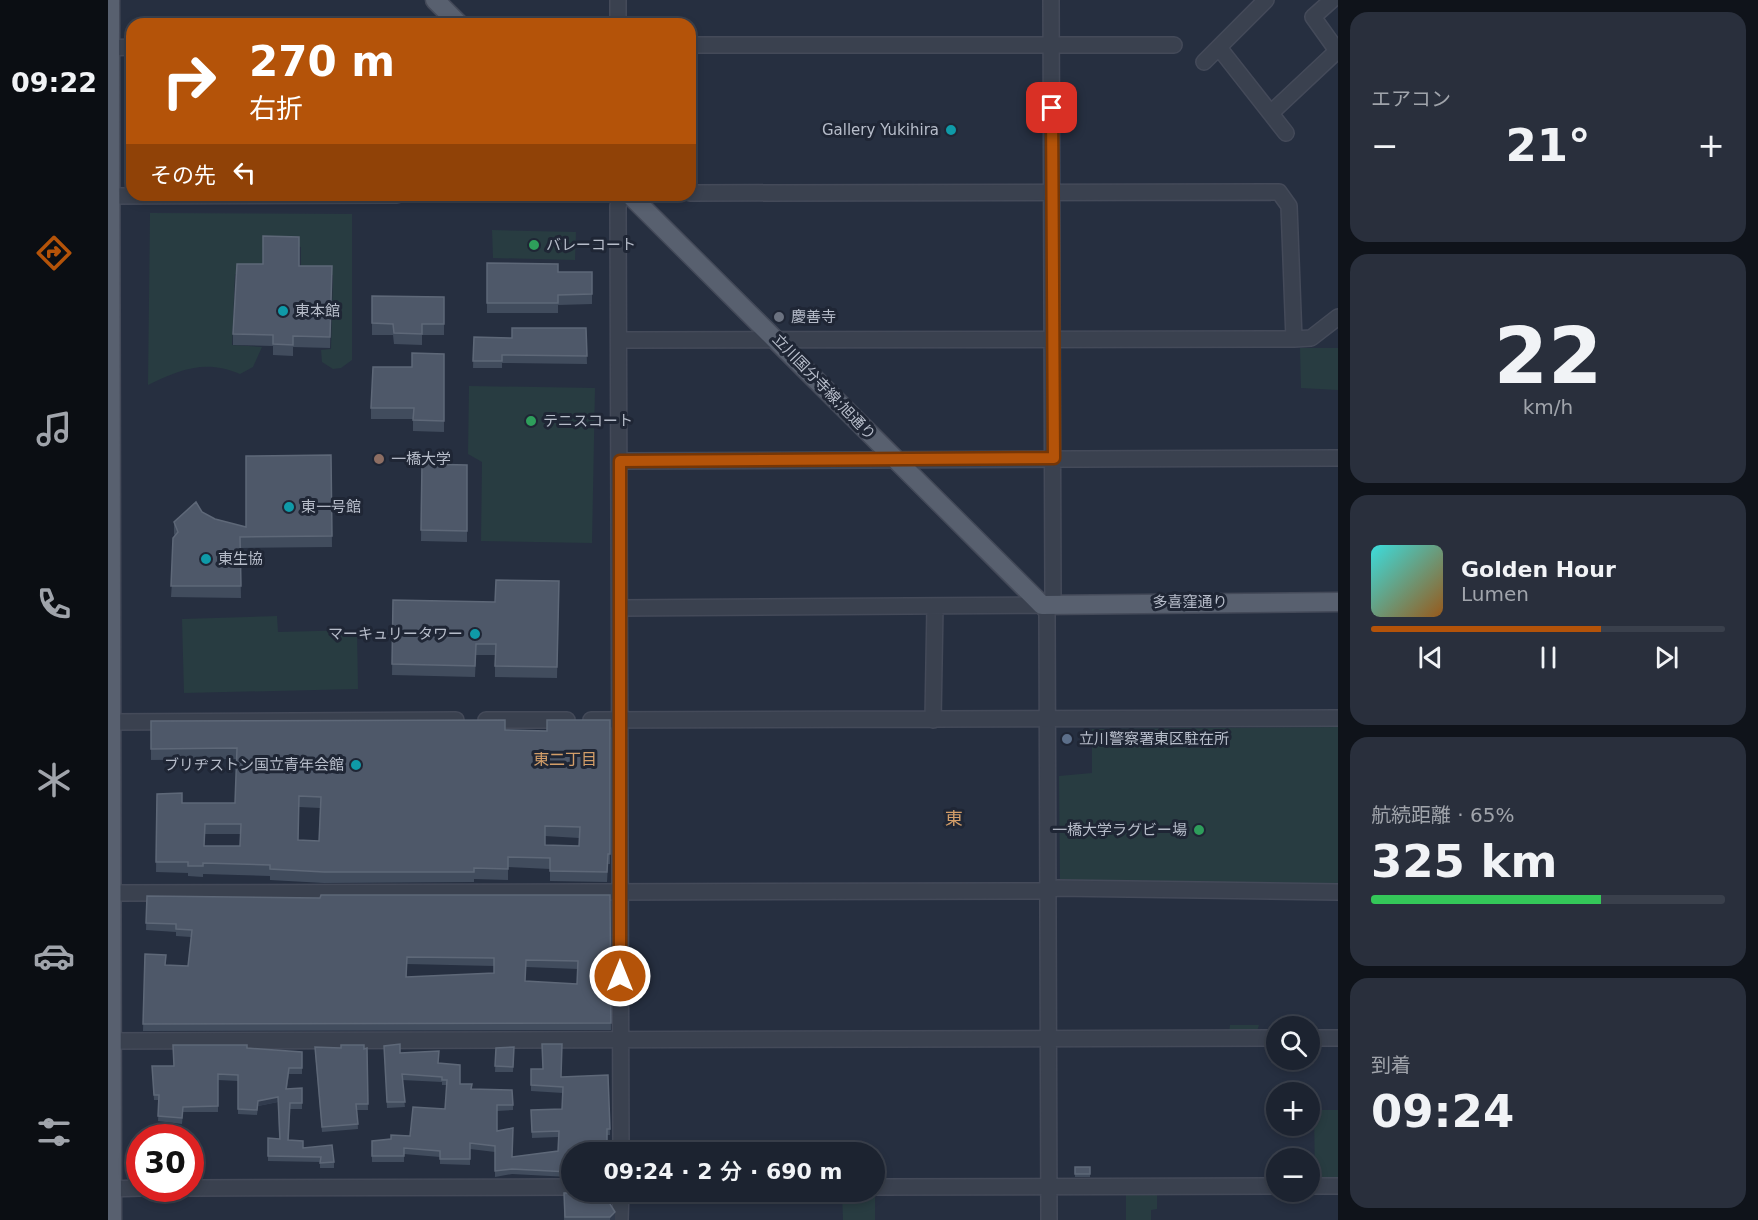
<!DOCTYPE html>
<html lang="ja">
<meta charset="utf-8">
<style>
:root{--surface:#1c2330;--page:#292f3c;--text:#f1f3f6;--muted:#a0a4ab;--line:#3a404c;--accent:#b45309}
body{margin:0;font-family:"DejaVu Sans","Noto Sans JP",sans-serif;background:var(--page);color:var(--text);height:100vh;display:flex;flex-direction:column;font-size:22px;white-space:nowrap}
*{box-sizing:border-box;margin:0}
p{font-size:20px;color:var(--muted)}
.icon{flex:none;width:33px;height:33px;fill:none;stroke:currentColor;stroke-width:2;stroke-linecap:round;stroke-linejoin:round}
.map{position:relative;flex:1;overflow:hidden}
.details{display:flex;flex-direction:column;gap:12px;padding:12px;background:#0f131a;width:420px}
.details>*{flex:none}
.banner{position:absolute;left:18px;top:18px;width:570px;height:183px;border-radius:18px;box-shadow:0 3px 9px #0003,0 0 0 2px var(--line);background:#b45309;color:#fff;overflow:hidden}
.fabs{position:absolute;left:1158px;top:1016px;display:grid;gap:12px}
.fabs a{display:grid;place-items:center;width:54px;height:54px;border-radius:50%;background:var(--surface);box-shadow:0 3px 9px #0003,0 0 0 2px var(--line);font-size:30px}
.speed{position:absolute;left:18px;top:1124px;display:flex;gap:12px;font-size:30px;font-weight:700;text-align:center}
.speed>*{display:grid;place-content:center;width:78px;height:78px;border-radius:50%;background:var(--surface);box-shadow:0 3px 9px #0003,0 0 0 2px var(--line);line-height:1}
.speed .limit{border:9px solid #d22;background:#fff;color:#111}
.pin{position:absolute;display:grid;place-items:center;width:51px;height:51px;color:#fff;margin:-26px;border-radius:12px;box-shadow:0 3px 9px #0006}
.me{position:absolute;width:66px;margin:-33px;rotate:0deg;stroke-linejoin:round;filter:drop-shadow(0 0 4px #0008)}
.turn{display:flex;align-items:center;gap:21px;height:126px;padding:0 24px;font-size:27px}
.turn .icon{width:78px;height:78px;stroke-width:2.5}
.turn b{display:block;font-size:42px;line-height:51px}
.then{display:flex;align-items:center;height:57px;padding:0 24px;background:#0003;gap:12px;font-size:22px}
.big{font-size:45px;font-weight:600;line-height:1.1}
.details .tile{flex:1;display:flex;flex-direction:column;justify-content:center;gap:9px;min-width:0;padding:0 21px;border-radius:18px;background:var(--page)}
.details .dial{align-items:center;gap:0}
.dial b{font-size:78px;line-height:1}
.song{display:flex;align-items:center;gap:18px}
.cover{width:72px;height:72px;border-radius:9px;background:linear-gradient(135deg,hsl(180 70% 55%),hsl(30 70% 35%))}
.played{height:6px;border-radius:3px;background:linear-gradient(90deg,var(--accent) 65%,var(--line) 65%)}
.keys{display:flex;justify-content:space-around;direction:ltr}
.heat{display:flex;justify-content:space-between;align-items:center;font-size:33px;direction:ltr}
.charge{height:9px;border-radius:4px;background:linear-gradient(90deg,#34c759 65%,var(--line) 0)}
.trip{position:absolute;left:453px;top:1142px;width:324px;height:60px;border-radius:30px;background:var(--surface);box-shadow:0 3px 9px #0003,0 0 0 2px var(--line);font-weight:600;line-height:60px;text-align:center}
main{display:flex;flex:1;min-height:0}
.tab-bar{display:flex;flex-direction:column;width:108px;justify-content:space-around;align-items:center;background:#0b0e13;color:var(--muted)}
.tab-bar .icon{width:42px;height:42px}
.tab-bar .selected{color:var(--accent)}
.tab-bar b{font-size:27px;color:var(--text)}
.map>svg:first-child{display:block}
.green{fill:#283c41}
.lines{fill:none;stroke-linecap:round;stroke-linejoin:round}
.minor-casing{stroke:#444a59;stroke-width:18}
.major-casing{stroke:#444a59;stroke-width:21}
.minor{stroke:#3a414f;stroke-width:15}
.major{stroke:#58606f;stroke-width:18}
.wall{fill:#414c5d;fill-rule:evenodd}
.shaded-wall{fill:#313b4d}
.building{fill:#4e5869;stroke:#5e6878;stroke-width:1.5;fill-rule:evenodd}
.route-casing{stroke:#753606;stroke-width:15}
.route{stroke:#b45309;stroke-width:10}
.culture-dot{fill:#0f9aa8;stroke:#1f2635;stroke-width:2}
.leisure-dot{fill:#2e9e5b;stroke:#1f2635;stroke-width:2}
.worship-dot{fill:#6b7280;stroke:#1f2635;stroke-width:2}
.education-dot{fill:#8d6e63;stroke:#1f2635;stroke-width:2}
.service-dot{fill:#5c6f8a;stroke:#1f2635;stroke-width:2}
.labels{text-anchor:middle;stroke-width:6;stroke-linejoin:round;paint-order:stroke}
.poi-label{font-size:15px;fill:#b7bdca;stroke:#1f2635;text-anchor:start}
.street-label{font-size:15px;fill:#b7bdca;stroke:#1f2635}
.neighbourhood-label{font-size:16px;fill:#d39e69;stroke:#1f2635}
.quarter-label{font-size:18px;fill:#d39e69;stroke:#1f2635}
</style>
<main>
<nav class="tab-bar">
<b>09:22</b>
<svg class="icon selected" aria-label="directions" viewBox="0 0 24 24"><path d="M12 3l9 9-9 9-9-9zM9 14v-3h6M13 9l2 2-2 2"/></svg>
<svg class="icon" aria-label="music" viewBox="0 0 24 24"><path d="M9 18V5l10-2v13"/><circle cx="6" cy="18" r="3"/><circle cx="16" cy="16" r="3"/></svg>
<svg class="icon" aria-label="phone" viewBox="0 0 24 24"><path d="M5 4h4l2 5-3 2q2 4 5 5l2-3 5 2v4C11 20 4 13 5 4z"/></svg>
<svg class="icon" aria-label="climate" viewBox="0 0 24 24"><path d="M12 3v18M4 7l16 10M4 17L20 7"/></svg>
<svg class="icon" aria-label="car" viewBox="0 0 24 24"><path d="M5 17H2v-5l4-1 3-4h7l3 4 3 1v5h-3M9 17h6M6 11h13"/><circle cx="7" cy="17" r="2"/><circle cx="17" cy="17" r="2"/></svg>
<svg class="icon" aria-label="filters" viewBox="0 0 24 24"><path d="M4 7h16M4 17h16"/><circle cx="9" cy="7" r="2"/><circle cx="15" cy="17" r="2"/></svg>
</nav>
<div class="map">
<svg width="1230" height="1220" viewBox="0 0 1230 1220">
<rect width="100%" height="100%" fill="#262f40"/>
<path class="green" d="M42 213 244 214V360L233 368 225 369 214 362 213 350 223 349 225 275H193V247L155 246 154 274H127L124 345 154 347 145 367 132 374C97 359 72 370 40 385Z
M384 230 468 232 467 260 385 258Z
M1192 348H1230V390L1193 388Z
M361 386 487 388 484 543 373 541 374 462 360 454Z
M169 616 170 632 249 630 250 689 76 693 74 619Z
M1230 727V885L952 884 951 776 984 773V729Z
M1122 1025H1151L1148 1034 1121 1033Z
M1206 1110H1230V1180L1207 1181Z
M1018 1190H1049V1209L1043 1210V1220H1018Z
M734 1192 767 1193V1220H735Z"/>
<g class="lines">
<defs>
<path id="minor" d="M943 0 945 603
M1224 0 1205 17 1230 52
M510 24V0
M582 45H1066
M0 48 24 47
M1112 49 1178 133
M1096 62 1158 0
M1164 112 1229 51
M582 193 1171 192 1181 206 1186 339
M0 196 289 195
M512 340 1186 339 1203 338 1230 317
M512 461 1230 458
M513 608 934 605 939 613 941 1220
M378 720H459
M483 720 1230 718
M825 720 827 606
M0 722 348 720
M0 893 940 891 949 888 1230 892
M1202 1038H1230
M0 1041 1168 1038
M513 1152 510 206 514 195
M1202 1186H1230
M766 1187 1168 1186
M82 1188 464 1187
M0 1189 32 1188
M512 1220 513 1191"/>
<path id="major" d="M2 0 4 1220
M327 0 351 24
M522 195 934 605 1230 602"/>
</defs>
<use href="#minor" class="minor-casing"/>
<use href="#major" class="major-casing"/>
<use href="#minor" class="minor"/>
<use href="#major" class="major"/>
</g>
<path class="wall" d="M379 263 450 272H484V304L450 305V313H379Z
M191 266H224L222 348 185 347V356L165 355V346L125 345V334Z
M264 296 336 297V335H314V345L286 344 285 335H264Z
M478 328 479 364 394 363V368H365L366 337 404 338Z
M336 354V432L305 431V419H263V408L304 367Z
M223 455 224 547 132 548 133 598 63 597 67 536 66 534V522L94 512 107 519 138 527Z
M314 464 359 465V542L313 541Z
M451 581 449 678 387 677V655H368L367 677 284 675 285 600 387 602Z
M502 720V864H500L499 882 442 881V869L400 867V880L366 879V882L216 883 162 880V876L95 874V877L80 876V873L48 872 49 794 74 803H127L129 759 43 760V721L439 731ZM191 807 212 808 211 841 190 840ZM97 834H133L132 846H96ZM437 836 471 838V846L437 845Z
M502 895 503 1030 35 1031 37 954 58 965 80 966 83 937 68 936V932L38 930 39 896 212 898ZM299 964 386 966V973L298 977ZM418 967 470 969 469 984 417 981Z
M276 1046 292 1053 331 1063 352 1084 364 1089 405 1105V1110L389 1111V1131L405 1157 450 1151V1137L424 1138 423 1110 454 1109 455 1093 423 1091V1085L453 1077 500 1075 502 1135H499L464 1152V1159H462L461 1177 404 1174 387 1177V1152L362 1149V1165L332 1164V1157L296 1154V1162H264V1141L302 1136 337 1109 339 1085H334V1082L294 1080 297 1107 279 1108Z
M406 1047 405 1072H387L388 1048Z
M139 1048 194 1052V1074H181L179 1089 194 1088V1109H182L181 1140 226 1162V1168H212V1162L160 1161V1138L171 1139 170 1102 150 1106 149 1115 130 1114V1081L110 1080V1112H75L74 1124 50 1121 51 1100H46L44 1066H66Z
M259 1048 260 1110H249L250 1129 214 1132 207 1052Z
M967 1167H982V1177H967Z
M456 1193 503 1205 507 1220H456Z"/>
<path class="shaded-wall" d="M170 1097V1102L150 1106V1101Z
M507 1212V1220H502V1217Z"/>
<path class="building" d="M155 236 191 237V266H224L222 337 185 336V345L165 344V335L125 334 129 264H155Z
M379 263 450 264V272H484V294L450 295V303H379Z
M264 296 336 297V324H314V334L286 333 285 324 264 323Z
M404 328H478L479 356 394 355V361H365L366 337 404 338Z
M304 353 336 354V421L305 420 306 408H263L265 367H304Z
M223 455 224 536 132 537 133 586H63L65 538 70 532 66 522 88 502 94 512 107 519 138 527V456Z
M314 464 359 465V531L313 530Z
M388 580 451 581 449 667 387 666 388 644H368L367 666 284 664 285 600 387 602Z
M397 720V730L439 731V720H502V854H500L499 872 442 871V858L400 857V869L366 868V872H216L162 869V865L95 863V866H80V862H48L49 794 74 793V803H127L129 748 43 749V721ZM191 796 213 797 211 841 190 840ZM97 824H133L132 846H96ZM437 826 472 827 471 846 437 845Z
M213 895H502L503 1023 35 1024 37 954 58 955 57 965 80 966 84 930 68 929V924L38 923 39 896 212 898ZM299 957 386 958V973L298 977ZM418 960 470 961 469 984 417 981Z
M292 1044V1053L331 1051 330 1063 352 1065V1084H364L363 1089 404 1090 405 1105H389V1131L405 1128 404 1157 450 1151 451 1131 424 1132 423 1110 454 1109 455 1087 423 1085V1069H435L434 1044H454L453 1077 500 1075 502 1129H499V1152H464V1153H462L461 1172 404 1169 387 1171V1146L362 1143V1159H332V1151L296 1148V1156H264V1141L283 1139V1135L302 1136 305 1107 337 1109 339 1080H334V1077L294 1074 297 1102H279L276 1046Z
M65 1045H139V1048L194 1052V1068H181L178 1089 194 1088V1103H182L180 1140 195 1141V1148L224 1145 226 1162 212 1163 213 1157 160 1156V1138L172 1139 170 1097 150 1101 149 1110 130 1109V1075L110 1074V1106L75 1107 74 1118 50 1116 51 1095H46L44 1066H66Z
M233 1045H256V1049L259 1048 260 1104H248L250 1124 214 1127 207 1047 233 1048Z
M406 1047 405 1067 387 1066 388 1048Z
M967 1167H982V1174H967Z
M503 1192 502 1204 507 1212 502 1217H457L456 1193Z"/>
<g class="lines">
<defs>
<path id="route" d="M512 976V461L946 458 944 108"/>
</defs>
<use href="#route" class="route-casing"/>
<use href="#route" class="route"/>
</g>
<g class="culture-dot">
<circle cx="843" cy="130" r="6"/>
<circle cx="175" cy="311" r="6"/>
<circle cx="181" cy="507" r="6"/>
<circle cx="98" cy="559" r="6"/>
<circle cx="367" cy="634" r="6"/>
<circle cx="248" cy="765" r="6"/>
</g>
<g class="leisure-dot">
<circle cx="426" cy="245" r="6"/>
<circle cx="423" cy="421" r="6"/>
<circle cx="1091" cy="830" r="6"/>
</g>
<circle class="worship-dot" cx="671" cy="317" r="6"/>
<circle class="education-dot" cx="271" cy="459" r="6"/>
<circle class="service-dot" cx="959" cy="739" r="6"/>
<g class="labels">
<g class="poi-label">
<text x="831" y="135" text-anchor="end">Gallery Yukihira</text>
<text x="438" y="250">バレーコート</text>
<text x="187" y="316">東本館</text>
<text x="683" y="322">慶善寺</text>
<text x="435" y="426">テニスコート</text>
<text x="283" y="464">一橋大学</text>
<text x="193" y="512">東一号館</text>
<text x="110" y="564">東生協</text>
<text x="355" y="639" text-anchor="end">マーキュリータワー</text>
<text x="971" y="744">立川警察署東区駐在所</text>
<text x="236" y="770" text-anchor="end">ブリヂストン国立青年会館</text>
<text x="1079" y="835" text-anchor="end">一橋大学ラグビー場</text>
</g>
<g class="street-label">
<text transform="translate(716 387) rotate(46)" y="5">立川国分寺線;旭通り</text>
<text x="1082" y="607">多喜窪通り</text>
</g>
<g class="neighbourhood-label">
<text x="457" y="765">東二丁目</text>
</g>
<g class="quarter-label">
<text x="846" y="825">東</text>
</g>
</g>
</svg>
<div class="fabs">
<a><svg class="icon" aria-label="search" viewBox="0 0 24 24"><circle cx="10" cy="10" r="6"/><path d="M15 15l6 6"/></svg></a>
<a>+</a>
<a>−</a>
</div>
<div class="speed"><div class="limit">30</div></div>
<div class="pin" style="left:944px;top:108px;background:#d93025"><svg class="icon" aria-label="arrive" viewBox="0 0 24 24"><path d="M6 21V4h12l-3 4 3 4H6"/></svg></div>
<svg class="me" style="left:512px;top:976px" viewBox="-20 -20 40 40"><circle r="17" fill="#b45309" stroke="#fff" stroke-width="3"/><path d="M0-11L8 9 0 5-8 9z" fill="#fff"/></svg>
<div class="trip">09:24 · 2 分 · 690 m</div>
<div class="banner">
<div class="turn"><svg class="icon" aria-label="right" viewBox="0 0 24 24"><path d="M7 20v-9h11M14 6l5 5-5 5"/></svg><div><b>270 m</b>右折</div></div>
<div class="then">その先<svg class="icon" aria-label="left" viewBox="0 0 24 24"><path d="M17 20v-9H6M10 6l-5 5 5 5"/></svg></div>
</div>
</div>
<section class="details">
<div class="tile"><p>エアコン</p>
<div class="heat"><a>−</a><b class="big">21°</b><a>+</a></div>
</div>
<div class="tile dial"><b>22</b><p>km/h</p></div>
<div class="tile">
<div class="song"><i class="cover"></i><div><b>Golden Hour</b><p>Lumen</p></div></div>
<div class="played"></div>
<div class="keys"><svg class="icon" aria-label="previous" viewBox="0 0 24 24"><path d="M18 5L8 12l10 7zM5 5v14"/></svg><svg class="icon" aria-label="pause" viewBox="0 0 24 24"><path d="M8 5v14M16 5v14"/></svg><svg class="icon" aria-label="next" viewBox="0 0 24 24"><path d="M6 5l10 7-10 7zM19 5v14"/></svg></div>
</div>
<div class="tile"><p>航続距離 · 65%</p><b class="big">325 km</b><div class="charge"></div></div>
<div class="tile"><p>到着</p><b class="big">09:24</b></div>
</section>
</main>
